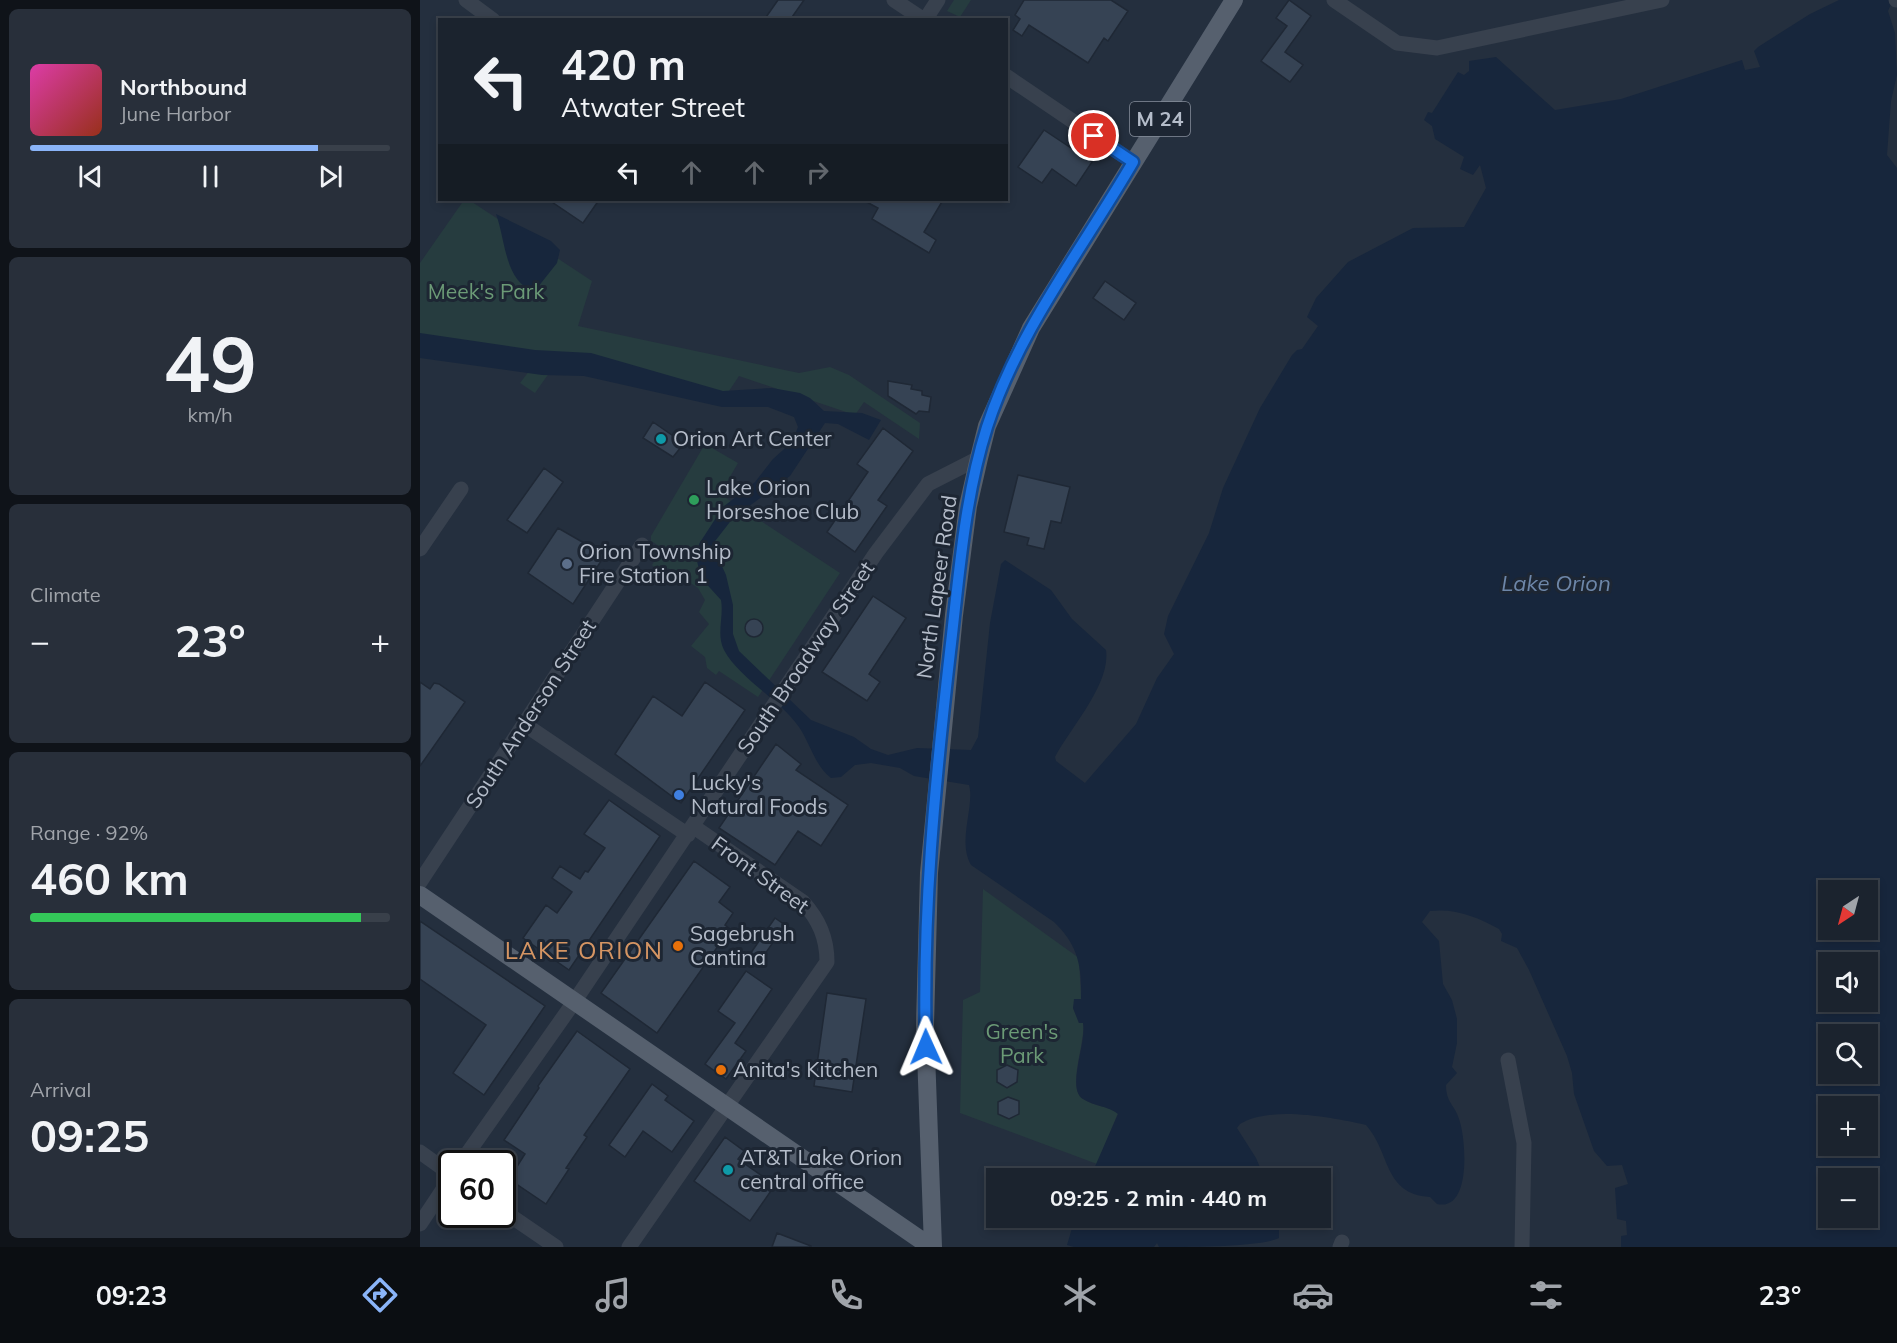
<!DOCTYPE html>
<meta charset="utf-8">
<style>
:root{--surface:#1b232e;--page:#282f3a;--text:#f1f3f6;--muted:#a0a4aa;--line:#39404a;--accent:#8ab4f8}
body{margin:0;font-family:Mulish,sans-serif;background:var(--page);color:var(--text);height:100vh;display:flex;flex-direction:column;font-size:22px;white-space:nowrap}
*{box-sizing:border-box;margin:0}
p{font-size:20px;color:var(--muted)}
.icon{flex:none;width:33px;height:33px;fill:none;stroke:currentColor;stroke-width:2;stroke-linecap:round;stroke-linejoin:round}
.map{position:relative;flex:1;overflow:hidden}
.drawer{display:flex;flex-direction:column;gap:9px;padding:9px;background:#0f1319;width:420px}
.drawer>*{flex:none}
.guide{position:absolute;left:18px;top:18px;width:570px;height:183px;border-radius:0px;box-shadow:0 3px 9px #0003,0 0 0 2px var(--line);background:#1b232e;color:var(--text);overflow:hidden}
.needle{width:39px;rotate:216deg}
.buttons{position:absolute;left:1398px;top:880px;display:grid;gap:12px}
.buttons a{display:grid;place-items:center;width:60px;height:60px;border-radius:0px;background:var(--surface);box-shadow:0 3px 9px #0003,0 0 0 2px var(--line);font-size:30px}
.speed{position:absolute;left:18px;top:1150px;display:flex;gap:12px;font-size:30px;font-weight:700;text-align:center}
.speed>*{display:grid;place-content:center;width:78px;height:78px;border-radius:50%;background:var(--surface);box-shadow:0 3px 9px #0003,0 0 0 2px var(--line);line-height:1}
.speed .limit{border:3px solid #111;border-radius:9px;background:#fff;color:#111}
.pin{position:absolute;display:grid;place-items:center;width:51px;height:51px;color:#fff;margin:-26px;border:3px solid #fff;border-radius:50%;box-shadow:0 2px 6px #0007}
.me{position:absolute;width:66px;margin:-33px;rotate:359deg;stroke-linejoin:round;filter:drop-shadow(0 0 4px #0008)}
.turn{display:flex;align-items:center;gap:21px;height:126px;padding:0 24px;font-size:27px}
.turn .icon{width:78px;height:78px;stroke-width:2.5}
.turn b{display:block;font-size:42px;line-height:51px}
.lanes{display:flex;align-items:center;height:57px;padding:0 24px;background:#0003;justify-content:center;gap:30px;direction:ltr}
.lanes .off{opacity:.35}
.big{font-size:45px;font-weight:700;line-height:1.1}
.drawer .widget{flex:1;display:flex;flex-direction:column;justify-content:center;gap:9px;min-width:0;padding:0 21px;border-radius:9px;background:var(--page)}
.drawer .dial{align-items:center;gap:0}
.dial b{font-size:78px;line-height:1}
.song{display:flex;align-items:center;gap:18px}
.cover{width:72px;height:72px;border-radius:9px;background:linear-gradient(135deg,hsl(320 70% 55%),hsl(10 70% 35%))}
.played{height:6px;border-radius:3px;background:linear-gradient(90deg,var(--accent) 80%,var(--line) 80%)}
.keys{display:flex;justify-content:space-around;direction:ltr}
.heat{display:flex;justify-content:space-between;align-items:center;font-size:33px;direction:ltr}
.charge{height:9px;border-radius:4px;background:linear-gradient(90deg,#34c759 92%,var(--line) 0)}
.trip{position:absolute;left:566px;top:1168px;width:345px;height:60px;border-radius:0px;background:var(--surface);box-shadow:0 3px 9px #0003,0 0 0 2px var(--line);font-weight:700;line-height:60px;text-align:center}
.dock{display:flex;height:96px;justify-content:space-around;align-items:center;background:#0b0e12;color:var(--muted)}
.dock .icon{width:42px;height:42px}
.dock .current{color:var(--accent)}
.dock b{font-size:27px;color:var(--text)}
main{display:flex;flex:1;min-height:0}
.map>svg:first-child{display:block}
.green{fill:#263c3f}
.water{fill:#17263c;fill-rule:evenodd}
.building{fill:#364354;stroke:#1f2835;stroke-width:1.5}
.lines{fill:none;stroke-linecap:round;stroke-linejoin:round}
.minor{stroke:#38414e;stroke-width:15}
.major{stroke:#56606e;stroke-width:18}
.route-casing{stroke:#114b97;stroke-width:15}
.route{stroke:#1a73e8;stroke-width:10}
.culture-dot{fill:#0f9aa8;stroke:#1d2633;stroke-width:2}
.leisure-dot{fill:#2e9e5b;stroke:#1d2633;stroke-width:2}
.service-dot{fill:#5c6f8a;stroke:#1d2633;stroke-width:2}
.shop-dot{fill:#3f7fe0;stroke:#1d2633;stroke-width:2}
.food-dot{fill:#e8710a;stroke:#1d2633;stroke-width:2}
.labels{text-anchor:middle;stroke-width:6;stroke-linejoin:round;paint-order:stroke}
.shield{fill:#1d2633;stroke:#878f9c;stroke-width:1.5}
.shield-label{font-size:20px;font-weight:bold;fill:#b4bcc9}
.park-label{font-size:21px;fill:#6b9a76;stroke:#1d2633}
.poi-label{font-size:21px;fill:#b4bcc9;stroke:#1d2633;text-anchor:start}
.street-label{font-size:21px;fill:#b4bcc9;stroke:#1d2633}
.water-label{font-size:22px;font-style:italic;fill:#6d86a8;stroke:#1d2633}
.quarter-label{font-size:24px;letter-spacing:1.5px;fill:#d59563;stroke:#1d2633}
</style>
<main>
<section class="drawer">
<div class="widget">
<div class="song"><i class="cover"></i><div><b>Northbound</b><p>June Harbor</p></div></div>
<div class="played"></div>
<div class="keys"><svg class="icon" aria-label="previous" viewBox="0 0 24 24"><path d="M18 5L8 12l10 7zM5 5v14"/></svg><svg class="icon" aria-label="pause" viewBox="0 0 24 24"><path d="M8 5v14M16 5v14"/></svg><svg class="icon" aria-label="next" viewBox="0 0 24 24"><path d="M6 5l10 7-10 7zM19 5v14"/></svg></div>
</div>
<div class="widget dial"><b>49</b><p>km/h</p></div>
<div class="widget"><p>Climate</p>
<div class="heat"><a>−</a><b class="big">23°</b><a>+</a></div>
</div>
<div class="widget"><p>Range · 92%</p><b class="big">460 km</b><div class="charge"></div></div>
<div class="widget"><p>Arrival</p><b class="big">09:25</b></div>
</section>
<div class="map">
<svg width="1477" height="1247" viewBox="0 0 1477 1247">
<rect width="100%" height="100%" fill="#242f3e"/>
<path class="green" d="M534 0H551L540 17 527 11Z
M44 200H49L172 281 158 326 379 373 410 367 429 375 500 423 499 439 444 402 435 415 319 376 303 400 139 359 115 393 100 383 113 366 0 347V263Z
M285 444 318 463 300 494 420 573 338 697 299 671 296 675 287 668 285 657 271 646 289 624 279 612 285 600 278 588 248 568 242 575 232 565 242 548 231 541V536Z
M563 889 659 958 661 999 653 1008 659 1023H663C666 1042 646 1089 663 1099 673 1106 688 1106 698 1113L677 1164 540 1113 543 1000 560 992Z"/>
<path class="water" d="M1419 0H1473L1468 11 1475 33 1477 75 1471 101 1467 155 1477 168V1247H1201V1236L1207 1235 1206 1221 1197 1219 1195 1188 1208 1184 1202 1165 1187 1166 1174 1151 1154 1094 1152 1073 1147 1056 1109 970 1097 948 1081 941 1082 934 1079 929C1057 917 1036 908 1010 911L1002 922 1019 941 1023 984 1032 1000 1037 1019V1043L1032 1067 1037 1073 1026 1085C1026 1103 1035 1105 1039 1119 1046 1138 1052 1212 1017 1204L1010 1197C963 1194 971 1153 946 1125 914 1118 850 1105 820 1124L817 1128 836 1158 845 1179H658L665 1172 673 1171 698 1114C688 1106 674 1106 663 1099 646 1089 667 1042 663 1023H659L653 1008 654 999H661C662 966 658 945 634 922L551 865C537 841 555 806 549 785L494 776 480 768 451 763 435 765 421 777 411 778C395 766 390 743 379 727 360 700 319 678 304 650 296 634 304 617 301 600L281 578 277 561 279 544 303 507 335 482 353 459 372 442 378 427 374 417 348 407H302L164 376 122 375 0 358V333L115 350 171 353 303 391 352 388 380 393 390 398 404 411 442 413 461 420 449 440 418 424 405 423 370 476 313 518 292 545 290 553 301 564 306 575 313 605V634L319 651 391 720 434 737 451 749 468 755 497 748 551 750 558 737 570 623 581 564 585 560 631 590 652 619 686 650C691 684 650 728 635 757L636 761 665 783 716 724 737 678 754 654 744 634 748 616 789 533 803 488 840 408 872 355 877 350 882 349 898 326 887 317 896 298 928 262 993 228 1044 227 1066 188 1060 165 1053 175 1040 169 1044 157 1015 139 1012 126 1004 120 1008 112 1012 113 1038 72 1044 75 1049 71V61L1076 57 1135 110 1201 99 1322 60 1325 70 1340 67 1334 51 1338 47 1390 14ZM1408 891H1448V930H1408ZM1408 963H1448V1002H1408ZM1408 1035H1448V1074H1408ZM1408 1107H1448V1146H1408ZM1408 1179H1448V1218H1408Z
M76 214 131 241 140 250 137 263 114 292C84 280 86 241 76 214Z
M655 1218H859V1238C841 1247 766 1247 739 1247L737 1243 734 1247H654L647 1245Z"/>
<path class="building" d="M358 0H384L370 20H344Z
M604 0H691L708 11 688 41 684 38 668 63 609 25 602 36 593 30 600 19 595 15Z
M869 0 891 16 865 52 883 65 870 82 841 61 867 26 856 18Z
M624 130 672 162 656 186 632 169 622 183 598 167Z
M129 200H179L163 223Z
M443 200H523L504 232 516 240 509 253 452 219 458 208Z
M685 281 716 303 704 320 673 298Z
M468 381 492 385 491 389 502 391V395L511 397 509 412 499 411 496 414 468 396Z
M233 422 259 440 261 447 253 457 223 438Z
M463 428 493 451 458 500 467 506 435 552 407 532 448 472 437 464Z
M124 468 143 482 107 533 87 520Z
M598 475 650 487 641 523 631 521 624 549 607 545 609 538 584 532Z
M138 528 185 555 153 604 108 573Z
M453 596 486 618 449 674 460 682 447 701 402 672Z
M325 628a9 9 0 1 1 18 0a9 9 0 1 1-18 0Z
M0 682 10 689 14 683 19 684 45 702 0 766Z
M285 682 325 710 261 803 195 754 233 696 262 716Z
M356 744 381 764 376 770 428 805 401 846 378 831 355 865 299 828Z
M189 800 240 836 149 970 103 938 126 905 137 913 152 892 132 878 140 866 160 879 165 871 168 872 185 848 164 834Z
M274 861 310 887 299 902 313 913 305 925 310 929 237 1033 181 993Z
M355 918 365 925 338 964 328 957Z
M0 921 125 1006 64 1095 33 1073 66 1025 0 979Z
M326 971 352 989 315 1043 326 1051 306 1079 285 1064 315 1023 298 1011Z
M407 993 446 999 432 1092 394 1086Z
M157 1031 210 1069 164 1135 167 1137 146 1168 149 1169 126 1204 89 1179 105 1154 84 1140 119 1088 118 1086Z
M587 1065 598 1070 597 1082 587 1088 577 1082V1070Z
M232 1084 248 1096 245 1100 274 1121 252 1152 223 1131 205 1157 189 1145Z
M588 1097 599 1101V1114L589 1119 578 1114V1102Z
M305 1137 324 1151 318 1159 355 1185 330 1221 274 1181Z
M357 1233 391 1246V1247H352Z"/>
<g class="lines">
<path class="minor" d="M46 0 73 20
M474 0 504 20
M914 0 977 43 1017 48 1242 0
M1476 0H1477
M505 20 518 0
M586 76 713 162
M0 549 41 489
M104 724 268 835
M0 882 222 545
M1088 1060 1104 1143 1102 1247
M0 1152 32 1175
M40 1164 154 1002 456 553 508 484 559 458
M82 1210 136 1247
M0 1224 32 1176
M209 1247 407 962C407 938 399 920 383 902L274 827
M920 1247 922 1242"/>
<path class="major" d="M0 895 511 1247
M513 1247 505 1025 509 873 534 615 548 506 559 458 567 426 611 328 814 0"/>
</g>
<g class="lines">
<defs>
<path id="route" d="M506 1047C502 916 515 783 530 652 539 577 544 499 567 427 598 331 663 248 713 162L674 136"/>
</defs>
<use href="#route" class="route-casing"/>
<use href="#route" class="route"/>
</g>
<g class="culture-dot">
<circle cx="241" cy="439" r="6"/>
<circle cx="308" cy="1170" r="6"/>
</g>
<circle class="leisure-dot" cx="274" cy="500" r="6"/>
<circle class="service-dot" cx="147" cy="564" r="6"/>
<circle class="shop-dot" cx="259" cy="795" r="6"/>
<g class="food-dot">
<circle cx="258" cy="946" r="6"/>
<circle cx="301" cy="1070" r="6"/>
</g>
<g class="labels">
<rect class="shield" x="710" y="102" width="60" height="34" rx="4.5"/>
<g class="shield-label">
<text x="740" y="126">M 24</text>
</g>
<g class="park-label">
<text x="66" y="299">Meek's Park</text>
<text x="602" y="1039">Green's<tspan x="602" dy="24">Park</tspan></text>
</g>
<g class="poi-label">
<text x="253" y="446">Orion Art Center</text>
<text x="286" y="495">Lake Orion<tspan x="286" dy="24">Horseshoe Club</tspan></text>
<text x="159" y="559">Orion Township<tspan x="159" dy="24">Fire Station 1</tspan></text>
<text x="271" y="790">Lucky's<tspan x="271" dy="24">Natural Foods</tspan></text>
<text x="270" y="941">Sagebrush<tspan x="270" dy="24">Cantina</tspan></text>
<text x="313" y="1077">Anita's Kitchen</text>
<text x="320" y="1165">AT&amp;T Lake Orion<tspan x="320" dy="24">central office</tspan></text>
</g>
<g class="street-label">
<text transform="translate(517 587) rotate(-82)" y="7">North Lapeer Road</text>
<text transform="translate(386 658) rotate(-56)" y="7">South Broadway Street</text>
<text transform="translate(111 714) rotate(-57)" y="7">South Anderson Street</text>
<text transform="translate(340 875) rotate(36)" y="7">Front Street</text>
</g>
<g class="water-label">
<text x="1136" y="591">Lake Orion</text>
</g>
<g class="quarter-label">
<text x="164" y="959">LAKE ORION</text>
</g>
</g>
</svg>
<div class="buttons">
<a><svg class="needle" viewBox="-14 -14 28 28"><path d="M0-13l5 13h-10z" fill="#e53935"/><path d="M0 13l5-13h-10z" fill="#a0a4aa"/></svg></a>
<a><svg class="icon" aria-label="sound" viewBox="0 0 24 24"><path d="M4 9h4l5-4v14l-5-4H4zM17 9q2 3 0 6"/></svg></a>
<a><svg class="icon" aria-label="search" viewBox="0 0 24 24"><circle cx="10" cy="10" r="6"/><path d="M15 15l6 6"/></svg></a>
<a>+</a>
<a>−</a>
</div>
<div class="speed"><div class="limit">60</div></div>
<div class="pin" style="left:674px;top:136px;background:#d93025"><svg class="icon" aria-label="arrive" viewBox="0 0 24 24"><path d="M6 21V4h12l-3 4 3 4H6"/></svg></div>
<svg class="me" style="left:506px;top:1047px" viewBox="-20 -20 40 40"><path d="M0-17L14 15 0 8-14 15z" fill="#1a73e8" stroke="#fff" stroke-width="4"/></svg>
<div class="trip">09:25 · 2 min · 440 m</div>
<div class="guide">
<div class="turn"><svg class="icon" aria-label="left" viewBox="0 0 24 24"><path d="M17 20v-9H6M10 6l-5 5 5 5"/></svg><div><b>420 m</b>Atwater Street</div></div>
<div class="lanes"><svg class="icon" aria-label="left" viewBox="0 0 24 24"><path d="M17 20v-9H6M10 6l-5 5 5 5"/></svg><svg class="icon off" aria-label="ahead" viewBox="0 0 24 24"><path d="M12 20V5M6 11l6-6 6 6"/></svg><svg class="icon off" aria-label="ahead" viewBox="0 0 24 24"><path d="M12 20V5M6 11l6-6 6 6"/></svg><svg class="icon off" aria-label="right" viewBox="0 0 24 24"><path d="M7 20v-9h11M14 6l5 5-5 5"/></svg></div>
</div>
</div>
</main>
<nav class="dock">
<b>09:23</b>
<svg class="icon current" aria-label="directions" viewBox="0 0 24 24"><path d="M12 3l9 9-9 9-9-9zM9 14v-3h6M13 9l2 2-2 2"/></svg>
<svg class="icon" aria-label="music" viewBox="0 0 24 24"><path d="M9 18V5l10-2v13"/><circle cx="6" cy="18" r="3"/><circle cx="16" cy="16" r="3"/></svg>
<svg class="icon" aria-label="phone" viewBox="0 0 24 24"><path d="M5 4h4l2 5-3 2q2 4 5 5l2-3 5 2v4C11 20 4 13 5 4z"/></svg>
<svg class="icon" aria-label="climate" viewBox="0 0 24 24"><path d="M12 3v18M4 7l16 10M4 17L20 7"/></svg>
<svg class="icon" aria-label="car" viewBox="0 0 24 24"><path d="M5 17H2v-5l4-1 3-4h7l3 4 3 1v5h-3M9 17h6M6 11h13"/><circle cx="7" cy="17" r="2"/><circle cx="17" cy="17" r="2"/></svg>
<svg class="icon" aria-label="filters" viewBox="0 0 24 24"><path d="M4 7h16M4 17h16"/><circle cx="9" cy="7" r="2"/><circle cx="15" cy="17" r="2"/></svg>
<b>23°</b>
</nav>
